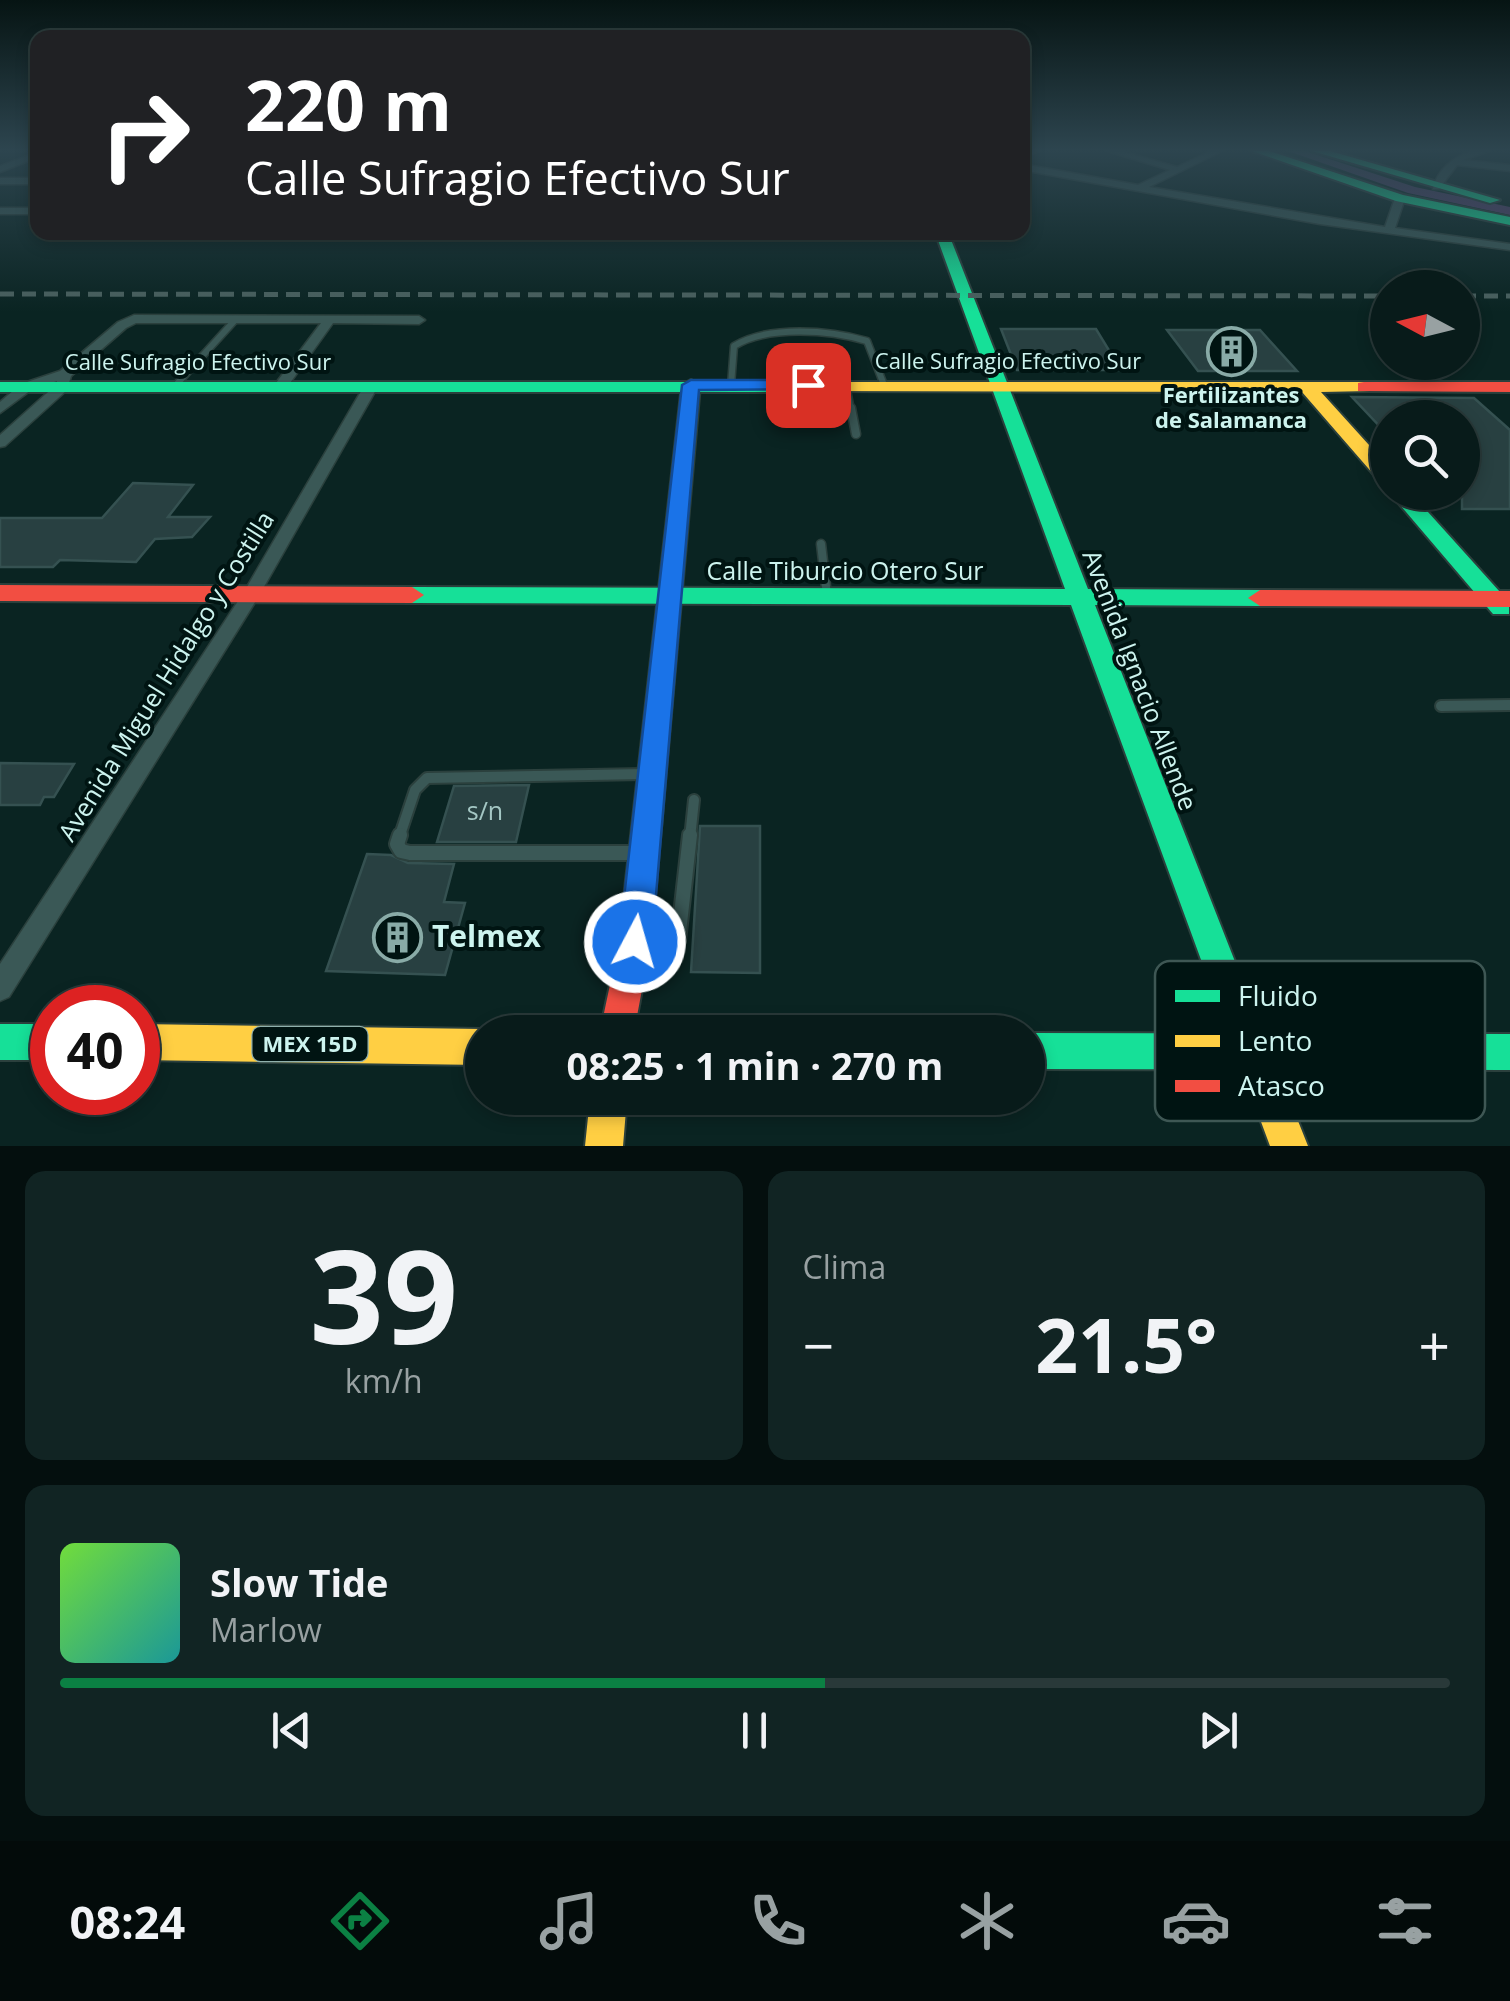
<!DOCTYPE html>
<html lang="es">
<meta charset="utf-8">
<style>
:root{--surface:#081b1a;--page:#112423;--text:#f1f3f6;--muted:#98a1a2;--line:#293939;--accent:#0b8043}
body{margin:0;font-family:"Open Sans",sans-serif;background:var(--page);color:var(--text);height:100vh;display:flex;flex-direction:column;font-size:38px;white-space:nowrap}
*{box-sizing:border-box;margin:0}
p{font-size:32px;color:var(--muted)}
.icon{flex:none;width:55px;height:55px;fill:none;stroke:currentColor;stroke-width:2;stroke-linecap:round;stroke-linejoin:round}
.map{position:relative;height:1146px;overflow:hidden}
.drawer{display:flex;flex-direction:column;gap:25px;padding:25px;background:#040f0e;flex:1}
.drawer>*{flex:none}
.guide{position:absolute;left:30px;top:30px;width:1000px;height:210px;border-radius:20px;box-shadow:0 5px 15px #0003,0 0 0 2px var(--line);background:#202124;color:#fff;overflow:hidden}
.needle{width:65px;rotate:277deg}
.buttons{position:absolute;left:1370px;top:270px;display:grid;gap:20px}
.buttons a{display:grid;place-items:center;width:110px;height:110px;border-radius:50%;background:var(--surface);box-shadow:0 5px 15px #0003,0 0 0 2px var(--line);font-size:50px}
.speed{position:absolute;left:30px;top:985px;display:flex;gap:20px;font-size:50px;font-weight:700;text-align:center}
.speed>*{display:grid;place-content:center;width:130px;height:130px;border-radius:50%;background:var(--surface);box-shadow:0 5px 15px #0003,0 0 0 2px var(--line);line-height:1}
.speed .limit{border:15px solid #d22;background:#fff;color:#111}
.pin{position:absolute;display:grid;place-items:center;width:85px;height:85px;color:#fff;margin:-42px;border-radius:20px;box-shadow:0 5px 15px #0006}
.me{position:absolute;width:110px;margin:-55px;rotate:6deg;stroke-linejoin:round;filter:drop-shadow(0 0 8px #0008)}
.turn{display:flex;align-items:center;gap:35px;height:210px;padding:0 50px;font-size:45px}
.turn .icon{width:130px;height:130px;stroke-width:2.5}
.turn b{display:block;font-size:70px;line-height:85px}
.big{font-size:75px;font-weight:700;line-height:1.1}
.drawer .card{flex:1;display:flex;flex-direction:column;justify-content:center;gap:15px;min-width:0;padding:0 35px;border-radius:20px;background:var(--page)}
.drawer .dial{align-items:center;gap:0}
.dial b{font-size:130px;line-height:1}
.song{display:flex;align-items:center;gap:30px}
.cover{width:120px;height:120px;border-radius:15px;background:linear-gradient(135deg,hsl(100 70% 55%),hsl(180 70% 35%))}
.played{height:10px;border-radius:5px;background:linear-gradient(90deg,var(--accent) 55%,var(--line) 55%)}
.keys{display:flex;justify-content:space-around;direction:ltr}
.heat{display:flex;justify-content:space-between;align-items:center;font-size:55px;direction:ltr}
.drawer .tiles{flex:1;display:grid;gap:25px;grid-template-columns:1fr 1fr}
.card:last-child{grid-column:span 2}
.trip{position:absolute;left:465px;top:1015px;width:580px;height:100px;border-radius:50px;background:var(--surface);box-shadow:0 5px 15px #0003,0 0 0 2px var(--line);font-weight:700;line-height:100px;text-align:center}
.tab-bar{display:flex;height:160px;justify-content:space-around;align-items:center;background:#030b0a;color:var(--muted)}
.tab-bar .icon{width:70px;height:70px}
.tab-bar .on{color:var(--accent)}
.tab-bar b{font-size:45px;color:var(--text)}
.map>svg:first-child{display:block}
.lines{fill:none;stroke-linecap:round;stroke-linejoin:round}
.canal{fill:#56406d;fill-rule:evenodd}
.building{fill:#284041;stroke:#355151;stroke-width:2.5}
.lane-far3-casing{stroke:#2b403d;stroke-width:9}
.lane-far2-casing{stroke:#2b403d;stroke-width:11}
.lane-far1-casing{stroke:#2b403d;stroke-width:14}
.lane-casing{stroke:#2b403d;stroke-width:18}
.street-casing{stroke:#2b403d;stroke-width:3}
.fast-casing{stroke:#2b403d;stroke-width:4}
.slow-casing{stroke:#2b403d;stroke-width:4}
.jam-casing{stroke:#2b403d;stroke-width:4}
.lane-far3{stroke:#3a5856;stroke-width:6}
.lane-far2{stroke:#3a5856;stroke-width:8}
.lane-far1{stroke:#3a5856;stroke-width:10}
.lane{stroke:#3a5856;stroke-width:14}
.street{fill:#3a5856;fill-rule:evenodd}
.fast{fill:#16e098;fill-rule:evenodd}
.slow{fill:#ffcf43;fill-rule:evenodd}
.jam{fill:#f24e42;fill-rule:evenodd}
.rail{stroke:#4a615f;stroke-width:5;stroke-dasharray:14 8;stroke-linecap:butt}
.route{fill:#1a73e8;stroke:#114b97;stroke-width:2.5}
.labels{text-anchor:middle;stroke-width:8;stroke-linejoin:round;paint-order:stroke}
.far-street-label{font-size:22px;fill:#cdf4ef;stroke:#001412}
.far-poi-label{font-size:22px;font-weight:bold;fill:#cdf4ef;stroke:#001412}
.shield{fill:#001412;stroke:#90b1ad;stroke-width:2.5}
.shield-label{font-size:22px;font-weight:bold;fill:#cdf4ef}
.street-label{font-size:25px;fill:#cdf4ef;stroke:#001412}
.near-number-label{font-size:25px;fill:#a4c7c4}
.near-poi-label{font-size:30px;font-weight:bold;fill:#cdf4ef;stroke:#001412;text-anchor:start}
.key{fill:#001412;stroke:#3e5754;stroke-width:2.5}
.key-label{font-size:28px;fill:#cdf4ef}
</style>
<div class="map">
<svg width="1510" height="1146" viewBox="0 0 1510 1146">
<rect width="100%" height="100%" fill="#0a2422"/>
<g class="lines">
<path class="canal" d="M1288 151H1305L1415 187 1510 207V215L1408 193Z"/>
</g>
<path class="building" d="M1001 329H1096L1121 370H1017Z
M1167 330H1260L1297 371H1198Z
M1352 397 1474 398 1510 430V509H1462V418H1388V435Z
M133 483 193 485 168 517H210L192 537 155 539 136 562 60 560 53 567H0V518H102Z
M0 763 74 764 54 797H44L40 805H0Z
M529 785 516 842H437L454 786Z
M700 826H760V973L691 972Z
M367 854 391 855 408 863 454 864 444 902 465 903 445 975 326 971Z"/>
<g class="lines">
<defs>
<path id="lane-far3" d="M731 385 734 346C768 325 830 330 867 341L884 385
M846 385 851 410
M175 386 236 319"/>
<path id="lane-far2" d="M851 408 856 434
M821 544 827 595"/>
<path id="lane-far1" d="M1441 706 1510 705
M399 838 415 790 427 778 644 774
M690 838 694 800"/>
<path id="lane" d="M400 835 397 844 401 851 410 853H635
M645 945 666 946 678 941 690 835"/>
<path id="street" d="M1027 151H1039L1022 158V153Z
M1107 151H1121L1177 167 1211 151H1222L1149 187 1385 227 1395 198 1400 195 1405 198 1395 228 1510 244V250L1320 224 1022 170V164L1138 185 1170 170Z
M1472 151H1489L1463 160 1510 165V171L1457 165 1439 189H1433C1437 170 1453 157 1472 151Z
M38 152V157L0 172V166Z
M0 178H38V184H0Z
M0 208H38V214H0Z
M134 315 419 316 425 320 419 324 333 323 285 390 280 391 273 387 321 323H136L126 328 71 376 67 390 5 446 0 447V435L56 385 57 381 31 390 0 413V402L21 384 60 371 118 322Z
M370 384 377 388 257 599 9 997 0 1001V964L244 592 363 388Z"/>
<path id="fast" d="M1252 151H1269L1403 195 1510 217V225L1396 201Z
M1312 151H1330L1500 200 1490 203Z
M935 232H948L1088 589 1260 590 1272 598 1260 606 1095 605 1245 987 1240 999 1228 1004 1216 999 1211 987 1071 605 412 603 400 595 412 587 1065 589Z
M0 382H810L819 387 810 392H0Z
M1389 492H1410L1509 602V614H1493Z
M0 1024H52V1060H0Z
M1028 1033 1510 1034V1070L1028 1069Z"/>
<path id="slow" d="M810 382H1364L1370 383V391L1321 392 1388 466V485L1381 483 1302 392 804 391 801 387Z
M1228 970 1240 975 1308 1146H1270L1211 987 1216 975Z
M138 1024 482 1029 490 1032H482V1065L138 1060Z
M590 1098H627L623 1146H585Z"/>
<path id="jam" d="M691 380 700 385 651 942 634 1032H600L619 942 682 385Z
M1364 382H1510V392L1358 391V383Z
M0 585 412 587 424 595 412 603 0 601Z
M1260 590 1510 591V607L1260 606 1248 598Z"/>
</defs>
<use href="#lane-far3" class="lane-far3-casing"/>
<use href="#lane-far2" class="lane-far2-casing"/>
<use href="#lane-far1" class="lane-far1-casing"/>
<use href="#lane" class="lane-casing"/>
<use href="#street" class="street-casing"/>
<use href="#fast" class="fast-casing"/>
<use href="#slow" class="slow-casing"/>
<use href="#jam" class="jam-casing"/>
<use href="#lane-far3" class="lane-far3"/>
<use href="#lane-far2" class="lane-far2"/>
<use href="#lane-far1" class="lane-far1"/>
<use href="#lane" class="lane"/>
<use href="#street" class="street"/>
<use href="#fast" class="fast"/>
<use href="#slow" class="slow"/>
<use href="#jam" class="jam"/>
<path class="rail" d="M0 294 1388 296
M1462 296H1510"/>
</g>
<linearGradient id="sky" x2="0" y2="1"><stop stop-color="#061413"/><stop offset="0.48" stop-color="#2d454f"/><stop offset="1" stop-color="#2d454f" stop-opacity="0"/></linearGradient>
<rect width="1510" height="312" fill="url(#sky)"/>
<path class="route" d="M808 380 816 385 814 389 699 390 652 942 647 954 635 958 624 954 619 942 682 385 691 380Z"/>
<defs>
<symbol id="building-ring" viewBox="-11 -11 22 22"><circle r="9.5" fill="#001412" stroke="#89aba7" stroke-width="1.5"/><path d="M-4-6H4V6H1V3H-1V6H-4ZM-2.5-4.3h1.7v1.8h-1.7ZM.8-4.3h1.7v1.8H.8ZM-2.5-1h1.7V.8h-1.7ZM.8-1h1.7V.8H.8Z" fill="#89aba7"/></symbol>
</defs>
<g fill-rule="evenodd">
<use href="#building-ring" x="1204" y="324" width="55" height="55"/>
<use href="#building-ring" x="370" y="910" width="55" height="55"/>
</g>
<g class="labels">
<g class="far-street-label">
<text x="1008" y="369">Calle Sufragio Efectivo Sur</text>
<text x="198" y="370">Calle Sufragio Efectivo Sur</text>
</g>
<g class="far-poi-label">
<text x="1231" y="403">Fertilizantes<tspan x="1231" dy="25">de Salamanca</tspan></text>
</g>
<rect class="shield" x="252.5" y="1027" width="115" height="34" rx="8"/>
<g class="shield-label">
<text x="310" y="1052">MEX 15D</text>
</g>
<g class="street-label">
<text x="845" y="580">Calle Tiburcio Otero Sur</text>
<text transform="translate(166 676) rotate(-58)" y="9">Avenida Miguel Hidalgo y Costilla</text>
<text transform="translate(1140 680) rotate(69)" y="9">Avenida Ignacio Allende</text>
</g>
<g class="near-number-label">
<text x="485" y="820">s/n</text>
</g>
<g class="near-poi-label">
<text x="432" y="947">Telmex</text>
</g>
</g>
<rect x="1155" y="961" width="330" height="160" rx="15" class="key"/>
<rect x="1175" y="990" width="45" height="12" fill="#16e098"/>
<rect x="1175" y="1035" width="45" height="12" fill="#ffcf43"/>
<rect x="1175" y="1080" width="45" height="12" fill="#f24e42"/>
<g class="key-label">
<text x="1238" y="1006">Fluido</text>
<text x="1238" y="1051">Lento</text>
<text x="1238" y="1096">Atasco</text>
</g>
</svg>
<div class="buttons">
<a><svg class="needle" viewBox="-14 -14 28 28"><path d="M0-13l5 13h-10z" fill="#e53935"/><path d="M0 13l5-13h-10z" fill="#98a1a2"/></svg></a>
<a><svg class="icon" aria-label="search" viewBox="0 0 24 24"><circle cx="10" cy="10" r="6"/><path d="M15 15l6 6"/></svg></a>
</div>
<div class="speed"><div class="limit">40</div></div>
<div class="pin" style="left:808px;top:385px;background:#d93025"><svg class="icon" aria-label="arrive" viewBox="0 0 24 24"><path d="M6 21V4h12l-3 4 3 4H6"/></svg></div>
<svg class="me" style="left:635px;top:942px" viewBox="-20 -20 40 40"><circle r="17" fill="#1a73e8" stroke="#fff" stroke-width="3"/><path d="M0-11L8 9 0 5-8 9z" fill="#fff"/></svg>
<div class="trip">08:25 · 1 min · 270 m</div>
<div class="guide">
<div class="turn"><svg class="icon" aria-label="right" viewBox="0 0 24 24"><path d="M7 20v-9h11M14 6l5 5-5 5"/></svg><div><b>220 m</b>Calle Sufragio Efectivo Sur</div></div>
</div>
</div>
<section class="drawer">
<div class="tiles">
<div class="card dial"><b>39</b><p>km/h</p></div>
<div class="card"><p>Clima</p>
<div class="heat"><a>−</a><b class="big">21.5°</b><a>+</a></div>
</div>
<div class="card">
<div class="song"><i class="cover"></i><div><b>Slow Tide</b><p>Marlow</p></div></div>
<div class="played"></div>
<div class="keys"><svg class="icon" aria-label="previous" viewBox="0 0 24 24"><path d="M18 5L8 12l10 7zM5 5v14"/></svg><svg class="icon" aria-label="pause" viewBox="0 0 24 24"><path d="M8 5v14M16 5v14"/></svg><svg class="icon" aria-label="next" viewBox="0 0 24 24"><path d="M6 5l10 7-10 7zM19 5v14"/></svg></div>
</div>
</div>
</section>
<nav class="tab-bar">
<b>08:24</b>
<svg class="icon on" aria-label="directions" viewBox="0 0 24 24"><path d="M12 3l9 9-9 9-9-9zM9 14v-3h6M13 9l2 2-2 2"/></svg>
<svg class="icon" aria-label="music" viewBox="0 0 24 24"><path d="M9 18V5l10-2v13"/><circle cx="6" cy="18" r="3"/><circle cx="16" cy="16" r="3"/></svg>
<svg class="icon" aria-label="phone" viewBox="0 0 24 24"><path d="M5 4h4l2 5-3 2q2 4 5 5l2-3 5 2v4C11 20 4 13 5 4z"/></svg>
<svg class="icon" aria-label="climate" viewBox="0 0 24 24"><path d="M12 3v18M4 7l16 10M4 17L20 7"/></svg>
<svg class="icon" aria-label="car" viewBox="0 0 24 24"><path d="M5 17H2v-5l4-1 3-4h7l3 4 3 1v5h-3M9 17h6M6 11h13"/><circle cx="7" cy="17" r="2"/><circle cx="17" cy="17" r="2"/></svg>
<svg class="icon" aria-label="filters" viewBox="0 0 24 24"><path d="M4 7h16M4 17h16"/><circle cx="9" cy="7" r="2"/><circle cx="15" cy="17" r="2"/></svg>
</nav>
